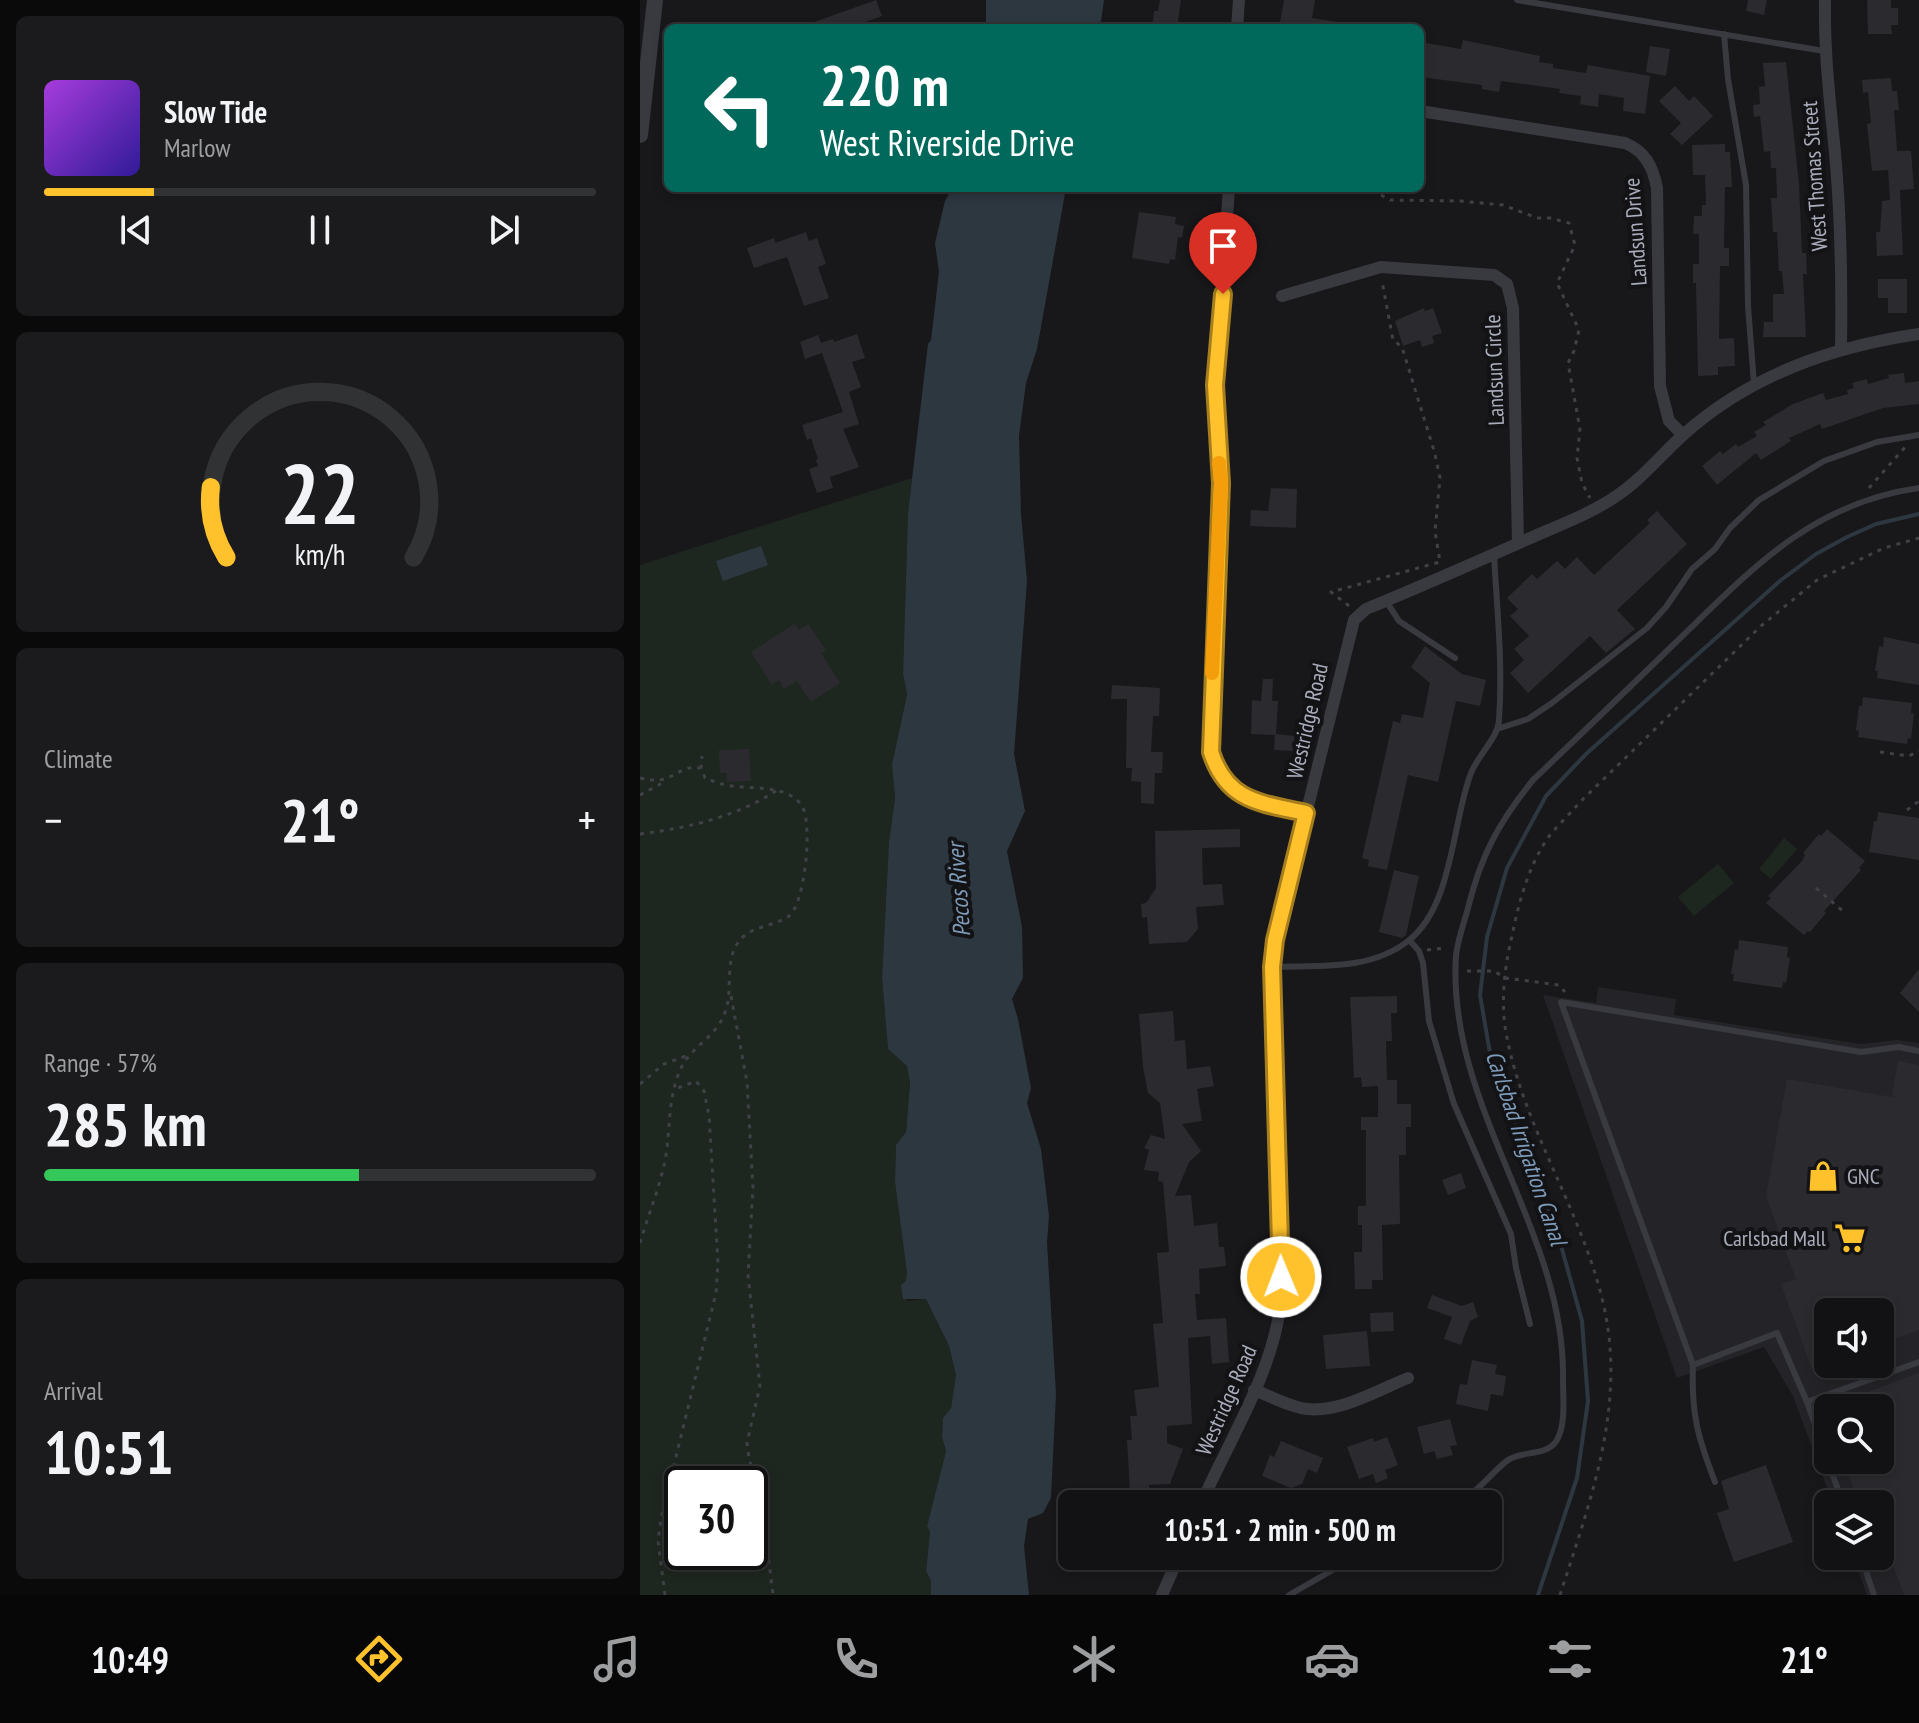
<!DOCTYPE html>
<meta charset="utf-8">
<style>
:root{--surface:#121214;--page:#1b1b1d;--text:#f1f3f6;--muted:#9c9ea0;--line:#313234;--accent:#ffc22c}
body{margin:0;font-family:"PT Sans Narrow",sans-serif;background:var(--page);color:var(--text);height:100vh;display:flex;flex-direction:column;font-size:30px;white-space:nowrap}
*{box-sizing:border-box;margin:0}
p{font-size:26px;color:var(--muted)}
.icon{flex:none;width:44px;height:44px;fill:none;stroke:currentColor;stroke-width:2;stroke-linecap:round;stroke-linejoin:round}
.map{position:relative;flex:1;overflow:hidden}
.drawer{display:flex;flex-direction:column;gap:16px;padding:16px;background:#0a0a0b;width:640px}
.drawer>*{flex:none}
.top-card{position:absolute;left:24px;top:24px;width:760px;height:168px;border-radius:12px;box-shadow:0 4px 12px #0003,0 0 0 2px var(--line);background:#00695c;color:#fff;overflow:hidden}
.tools{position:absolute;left:1174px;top:1298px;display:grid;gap:16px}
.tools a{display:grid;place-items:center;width:80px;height:80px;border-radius:12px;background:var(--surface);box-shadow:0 4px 12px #0003,0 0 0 2px var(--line);font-size:40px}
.speed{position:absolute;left:24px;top:1466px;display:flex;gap:16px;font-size:40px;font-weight:700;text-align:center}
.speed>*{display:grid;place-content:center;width:104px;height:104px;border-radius:50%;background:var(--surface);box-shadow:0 4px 12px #0003,0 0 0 2px var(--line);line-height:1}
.speed .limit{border:4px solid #111;border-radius:12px;background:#fff;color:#111}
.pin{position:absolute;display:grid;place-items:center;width:68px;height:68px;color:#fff;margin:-82px -34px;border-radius:50% 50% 50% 0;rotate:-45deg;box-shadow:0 0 8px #0007}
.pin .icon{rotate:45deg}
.me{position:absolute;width:88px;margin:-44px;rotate:359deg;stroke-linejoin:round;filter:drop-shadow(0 0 6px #0008)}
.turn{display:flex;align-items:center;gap:28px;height:168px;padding:0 24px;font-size:36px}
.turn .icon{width:104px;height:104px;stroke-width:2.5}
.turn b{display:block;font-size:56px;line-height:68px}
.big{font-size:60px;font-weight:600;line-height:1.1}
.drawer .tile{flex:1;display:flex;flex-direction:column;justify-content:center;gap:12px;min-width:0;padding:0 28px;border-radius:12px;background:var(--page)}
.drawer .dial{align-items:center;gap:0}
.dial svg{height:208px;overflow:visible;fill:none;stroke:var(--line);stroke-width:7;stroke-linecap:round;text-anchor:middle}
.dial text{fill:var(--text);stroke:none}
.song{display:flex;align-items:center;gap:24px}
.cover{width:96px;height:96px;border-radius:12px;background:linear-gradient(135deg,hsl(280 70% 55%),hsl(250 70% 35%))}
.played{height:8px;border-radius:4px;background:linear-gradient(90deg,var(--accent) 20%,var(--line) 20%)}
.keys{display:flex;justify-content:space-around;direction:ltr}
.heat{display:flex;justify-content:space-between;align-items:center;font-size:44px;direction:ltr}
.charge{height:12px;border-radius:6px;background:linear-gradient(90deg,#34c759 57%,var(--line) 0)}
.trip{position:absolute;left:418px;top:1490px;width:444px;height:80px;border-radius:12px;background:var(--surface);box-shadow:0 4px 12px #0003,0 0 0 2px var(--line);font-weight:600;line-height:80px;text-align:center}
.tabs{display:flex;height:128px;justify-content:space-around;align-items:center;background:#070708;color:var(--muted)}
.tabs .icon{width:56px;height:56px}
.tabs .on{color:var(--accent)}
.tabs b{font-size:36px;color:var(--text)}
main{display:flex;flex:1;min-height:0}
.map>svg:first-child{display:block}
.built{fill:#242428;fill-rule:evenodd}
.green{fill:#1e271f;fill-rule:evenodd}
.water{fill:#2d3740}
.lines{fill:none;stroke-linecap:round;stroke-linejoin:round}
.stream{stroke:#2d3740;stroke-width:4}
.building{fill:#2b2b2f}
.path{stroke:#3f4147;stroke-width:3;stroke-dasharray:4 6;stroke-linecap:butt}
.service{stroke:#393a40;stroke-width:6}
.minor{stroke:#393a40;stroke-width:12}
.tertiary{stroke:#393a40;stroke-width:16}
.route-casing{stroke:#a67e1d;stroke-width:20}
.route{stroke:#ffc22c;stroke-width:14}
.slow{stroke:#f59e0b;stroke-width:14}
.labels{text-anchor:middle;stroke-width:8;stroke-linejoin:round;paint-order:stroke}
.street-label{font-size:22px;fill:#aaaebc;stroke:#131316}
.poi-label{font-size:22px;fill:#aaaebc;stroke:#131316;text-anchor:start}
.water-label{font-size:24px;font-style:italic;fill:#7e9bb9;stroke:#131316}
</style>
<main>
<section class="drawer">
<div class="tile">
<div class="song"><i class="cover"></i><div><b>Slow Tide</b><p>Marlow</p></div></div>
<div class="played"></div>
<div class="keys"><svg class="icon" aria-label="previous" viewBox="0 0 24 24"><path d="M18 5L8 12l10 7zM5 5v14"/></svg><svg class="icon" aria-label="pause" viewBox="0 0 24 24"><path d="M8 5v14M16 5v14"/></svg><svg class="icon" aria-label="next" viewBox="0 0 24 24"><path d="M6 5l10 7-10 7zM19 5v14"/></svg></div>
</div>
<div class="tile dial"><svg viewBox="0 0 100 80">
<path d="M14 69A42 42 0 1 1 86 69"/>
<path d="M14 69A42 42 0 0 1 8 42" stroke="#ffc22c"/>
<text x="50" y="56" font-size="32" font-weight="700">22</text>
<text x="50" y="72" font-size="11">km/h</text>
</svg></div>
<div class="tile"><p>Climate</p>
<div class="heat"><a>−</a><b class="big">21°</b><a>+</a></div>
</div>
<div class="tile"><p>Range · 57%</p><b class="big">285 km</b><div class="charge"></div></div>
<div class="tile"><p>Arrival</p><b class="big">10:51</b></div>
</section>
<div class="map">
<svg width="1279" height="1595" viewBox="0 0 1279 1595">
<rect width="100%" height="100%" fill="#18181b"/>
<path class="built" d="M958 987 1036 999 1034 1015 1221 1044 1257 1040 1279 1043V1595H1227L1213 1556H1240V1504H1193L1153 1396 1124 1347 1037 1378 903 995 956 1003ZM1188 1312H1240V1364H1188ZM1188 1408H1240V1460H1188Z"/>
<path class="green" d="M272 478 268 513 263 674 267 694 252 765 255 798 249 842 242 978 248 1049 267 1066 270 1083 266 1132 256 1145 255 1182 267 1273V1301L286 1299 309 1346 316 1375 311 1408 303 1418 302 1437 306 1451 287 1526 290 1532 286 1571 291 1581V1595H0V565ZM42 1484H110V1552H42Z
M1144 838 1157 849 1131 879 1119 869Z
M1078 864 1094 883 1054 916 1038 897Z"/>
<path class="water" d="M346 0H464L460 28H346Z
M312 188H426L397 349 386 383 379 436 381 514 387 581 374 754 385 811 367 851 382 927 383 978 372 999 378 1019 391 1088 387 1103 401 1149 409 1216 407 1242 416 1394 411 1498 403 1513 388 1519 384 1546 389 1595H291V1581L286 1571 290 1532 287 1526 306 1451 302 1437 303 1418 311 1408 316 1375 309 1346 286 1299H263L261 1285 266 1281 267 1273 255 1182 256 1145 266 1132 270 1083 267 1066 248 1049 242 978 249 842 255 798 252 765 267 694 263 674 268 513 288 344 291 340 299 272 295 243 305 201Z
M121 546 128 565 83 581 76 561Z"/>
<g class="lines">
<path class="stream" d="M898 1595 937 1478 948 1401 942 1321 920 1242 851 1059 840 995 847 937 867 868 906 796 946 754 1141 580 1176 554 1207 537 1236 524 1279 514"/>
</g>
<path class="building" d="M236 0 242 16 208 28H163V26Z
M520 0H541L537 28H512L514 11H518Z
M644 0H675L672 18 698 22 697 28H639Z
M1108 0H1127L1124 15 1106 11Z
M1227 0H1251V8H1258V25H1251L1252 34H1228Z
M823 40 900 56 899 62 913 64V68L946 73 948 65 1010 76 1005 114 983 111 984 98 959 94 958 107 940 104 941 96 919 93 920 89 861 81 859 92 842 89V85L780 77V50H783L785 43 821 49Z
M1010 46 1030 49 1026 76 1006 72Z
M1146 62 1159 184 1162 253H1166L1167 274H1163L1166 337H1123L1124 322H1133V294H1144L1142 271H1139L1137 232H1133L1131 198H1137L1136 168H1131L1130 151 1124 152 1120 116 1114 117 1113 105 1120 104 1119 87 1125 86 1123 63Z
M1251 78 1252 91H1257L1259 110H1254L1257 151H1271L1274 189 1260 190 1263 255 1237 256 1236 232H1240L1242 201 1250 200 1248 170 1232 171 1227 124 1231 123 1228 92 1223 93 1222 80Z
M1035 86 1049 101 1054 96 1073 116 1042 145 1030 134 1041 123 1019 101Z
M1085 144V152H1090L1092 187H1085L1084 248H1089V266H1080L1079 339 1094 338 1095 366 1078 367V375L1058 376 1056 283H1053V264H1059V234H1053L1054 216H1062V205H1066L1065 175H1053L1052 145Z
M499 212 536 217 535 224 544 226 542 238 538 237 535 260 530 259 529 264 492 258Z
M166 232 169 241 177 238 186 264 178 267 189 298 164 306 147 257 114 268 107 248 134 238 135 243Z
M1238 279H1267V313H1248V298H1238Z
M784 308 785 311 793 308 802 333 792 336 794 343 782 347 780 340 763 346 755 321Z
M217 334 225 358 212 362 221 387 209 392 219 424 203 429 219 467 190 477 193 488 177 493 169 469 178 466 176 460 178 459 171 438 167 440 162 425 203 412 182 353 165 359 160 342 178 335 181 343 193 339 194 342Z
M1264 373 1265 383 1279 381V404L1243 408 1182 429 1180 424 1149 438 1151 441 1121 460 1116 453 1077 485 1062 466 1080 451 1083 454 1096 444 1098 447 1117 436 1114 432 1126 425 1123 422 1153 404 1183 393 1186 400 1208 394 1207 390 1214 388 1212 383 1227 379 1228 384 1249 378 1248 375Z
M631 488 657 489 656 528 610 526 611 510 628 511Z
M1017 511 1047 544 977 610 995 629 966 653 950 636 888 693 870 673 884 660 874 649 889 636 870 616 878 609 867 598 892 574 897 579 917 561 925 569 937 557 954 575 1010 523 1007 520Z
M154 624 159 630 168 624 186 650 181 653 200 683 171 702 157 681 144 689 139 680 132 685 111 652Z
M1244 637 1279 644V685L1237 678 1238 671H1235L1239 646 1243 647Z
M785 646 822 674 846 680 840 706 816 701 798 782 768 775 747 870 728 866 729 860 722 858 753 721 760 723 762 714 783 718 790 683 771 667Z
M623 679H633L632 701H638L636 734 654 736V751L634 750 635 735 611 734 612 700 621 701Z
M472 685 520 688 519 716H513L511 752H523L522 773H515L514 804 501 803V782L491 781 492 768H486L487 699H471Z
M1223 697 1272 703 1271 713 1274 714 1271 739 1268 738 1267 744 1218 737 1219 731 1216 730 1219 706H1222Z
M109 749 111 781 87 782V773H80L79 750Z
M1238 812 1279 818V860L1229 852 1234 821H1237Z
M600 829V847L562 848 563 885 582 884 584 905 556 907 558 929 547 942 509 944 507 917 502 918 501 904 506 903 516 888 515 831Z
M1187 829 1225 861 1219 868 1221 870 1184 911 1186 913 1170 932 1168 931 1164 935 1126 903 1131 898 1128 896 1162 861 1165 855 1163 853 1179 834 1181 836Z
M754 870 779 876 766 935 762 938 739 932Z
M1099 940 1148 947 1147 957 1150 958 1146 983 1143 982 1142 988 1093 981 1094 974H1091L1095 949 1098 950Z
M1279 969V1012L1260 993Z
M757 996V1013H751L752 1041H746L747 1080H757V1104H771V1127H766V1155H759L760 1224 742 1225 743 1280H732V1289H715L714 1252H722V1225H718V1206H726V1130H721V1117H738V1086L722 1087 721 1077 714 1078 710 997Z
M533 1011 535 1041 545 1040 547 1069 570 1066 574 1086 557 1089 562 1121 542 1124 561 1151 549 1162 535 1196 551 1195 554 1226 577 1223 579 1247H584L586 1266 559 1269 560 1294H555L557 1320 586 1318 589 1362 572 1364 570 1336 548 1338 552 1424 527 1426V1443L543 1449 530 1484 509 1485 510 1498 498 1499 490 1492 487 1440H492L490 1416H497L494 1390 519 1387 513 1324 523 1323 517 1253 529 1252 523 1182 518 1181 519 1172 504 1170 509 1150 504 1148 511 1135 525 1139 520 1103 508 1093 503 1067 499 1014Z
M1258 1061 1279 1065V1330L1240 1344V1312H1188V1363L1172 1369 1141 1284 1156 1279 1126 1196 1147 1079 1252 1097Z
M821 1173 826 1188 808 1195 802 1180Z
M792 1295 822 1306 833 1302 838 1317 830 1321 821 1345 804 1339 812 1317 787 1308Z
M753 1312 754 1331 731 1332 730 1313Z
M727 1331 730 1366 686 1369 683 1335Z
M832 1360 857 1365 855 1374 866 1376 863 1396 851 1394 848 1411 816 1404 820 1384 827 1385Z
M1279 1373V1595H1264L1242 1537 1240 1538V1504H1219L1203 1460H1240V1408L1187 1407Z
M810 1419 817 1445 810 1446 813 1455 797 1459 794 1451 784 1454 777 1427Z
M747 1437 758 1465 745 1470 748 1478 736 1483 733 1474 719 1479 707 1447 733 1438 734 1442Z
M641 1441 683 1458 677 1473 668 1469 662 1484 651 1488 622 1476 630 1455 634 1457Z
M1126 1465 1153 1542 1094 1562 1077 1513 1089 1509 1081 1481Z"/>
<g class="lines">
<path class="path" d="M741 195 750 200 820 201 863 205 897 218H910L929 223 935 245 917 283 939 330 934 351 928 363 940 429 937 458 942 483 950 498
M1229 488 1266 446
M709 606 691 592 800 562 795 531 800 478 795 454 762 347 753 340 742 281
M1240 752 1269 756 1279 751
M0 778C34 787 36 764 60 768
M0 795 24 782
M1267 810 1279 801
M0 834C48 828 95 817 136 791
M1176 888 1205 913
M787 950 807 948
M827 971H854L865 978 919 985 925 992
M91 996 107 1082 113 1188 108 1275 120 1386 107 1443 109 1458 128 1528V1554L133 1595
M0 1084 24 1064 51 1054
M0 1243C8 1216 19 1189 25 1161 31 1129 27 1096 42 1066 53 1046 75 1037 84 1015 94 993 84 965 97 944 109 925 132 928 149 916 165 904 173 823 162 806 146 782 107 791 82 784 77 783 71 780 65 778L61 768 62 756
M25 1595 18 1541 21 1518 76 1293 78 1263 69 1115 64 1091 56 1081 35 1089
M920 1595C947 1511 979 1426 969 1336 956 1228 881 1132 865 1026 861 996 865 965 872 936 879 901 889 864 910 835 919 824 930 814 939 803L1121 626 1177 580 1244 548 1279 538"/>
<path class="service" d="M877 0 1184 51
M1084 34 1088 79 1106 185 1108 306 1114 384
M746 601 759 621 815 658
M857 729 888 719 912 703 1007 628 1026 607 1052 569 1075 549 1090 528 1119 500 1184 461 1237 442 1279 435
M770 941 779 951 783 963 789 1021 814 1104 871 1234 876 1268 890 1324
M633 967C678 965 730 971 768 941 813 907 812 822 831 773 838 755 858 738 859 720 863 665 857 609 854 555
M1053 1365 1137 1333 1167 1402
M1075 1482C1058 1438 1051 1414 1053 1365L921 1002 1221 1052 1259 1047 1279 1051
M811 1504C836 1497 848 1475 868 1460 882 1450 907 1457 917 1440 926 1424 923 1398 923 1380 926 1230 806 1107 816 955 818 939 824 923 828 908 841 855 859 822 893 780 940 735 987 690 1033 645 1109 572 1170 503 1279 488
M1203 1504 1167 1402 1279 1362
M1221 1556 1234 1595
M649 1595 717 1556"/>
<path class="minor" d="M1185 0C1184 52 1190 101 1195 153 1201 218 1202 283 1201 349
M597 28 599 0
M780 111 985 143C1005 151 1013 167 1017 188L1020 386 1029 421 1043 435
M589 188 575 385 581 483 570 733C574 798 613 801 666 813
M642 296 741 267 854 275 867 284 873 308 878 543
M614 1390C631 1396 649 1407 667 1409 700 1413 738 1390 768 1378
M561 1504C590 1438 633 1373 641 1301L632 967 635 940 714 620 726 609C780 587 834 563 888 539 917 526 948 515 975 497 1001 480 1020 456 1043 435 1110 375 1191 347 1279 334
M522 1595 539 1556"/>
<path class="tertiary" d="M0 135 15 0"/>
</g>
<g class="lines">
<defs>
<path id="route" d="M583 294 575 385 581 483 571 752C587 802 621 803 666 813L635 940 632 967 641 1277"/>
</defs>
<use href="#route" class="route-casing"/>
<use href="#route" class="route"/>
<path class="slow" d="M572 673 581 483 579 463"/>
</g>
<defs>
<symbol id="shop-bare" viewBox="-9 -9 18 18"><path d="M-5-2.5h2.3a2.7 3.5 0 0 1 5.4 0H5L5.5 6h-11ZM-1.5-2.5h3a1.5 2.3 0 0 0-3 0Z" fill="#ffc22c" stroke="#131316" stroke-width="2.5" paint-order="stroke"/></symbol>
<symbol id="supermarket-bare" viewBox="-9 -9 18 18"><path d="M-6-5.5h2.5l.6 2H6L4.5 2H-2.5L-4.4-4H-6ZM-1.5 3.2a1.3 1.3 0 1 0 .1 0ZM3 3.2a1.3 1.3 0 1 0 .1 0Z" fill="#ffc22c" stroke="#131316" stroke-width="2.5" paint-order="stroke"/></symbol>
</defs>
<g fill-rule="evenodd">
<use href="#shop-bare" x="1161" y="1154" width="44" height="44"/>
<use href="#supermarket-bare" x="1188" y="1216" width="44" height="44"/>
</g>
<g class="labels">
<g class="street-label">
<text transform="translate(1174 176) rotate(-94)" y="8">West Thomas Street</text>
<text transform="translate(995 232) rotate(-94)" y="8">Landsun Drive</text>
<text transform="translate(854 370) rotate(-92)" y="8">Landsun Circle</text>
<text transform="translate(667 721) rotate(-77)" y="8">Westridge Road</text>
<text transform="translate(586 1400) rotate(-66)" y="8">Westridge Road</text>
</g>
<g class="poi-label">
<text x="1207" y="1184">GNC</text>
<text x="1186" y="1246" text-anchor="end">Carlsbad Mall</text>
</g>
<g class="water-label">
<text transform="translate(319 890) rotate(-94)" y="8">Pecos River</text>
<text transform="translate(886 1148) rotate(71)" y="8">Carlsbad Irrigation Canal</text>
</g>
</g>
</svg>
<div class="tools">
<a><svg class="icon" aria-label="sound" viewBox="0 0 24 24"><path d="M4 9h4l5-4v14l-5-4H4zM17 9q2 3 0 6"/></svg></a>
<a><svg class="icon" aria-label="search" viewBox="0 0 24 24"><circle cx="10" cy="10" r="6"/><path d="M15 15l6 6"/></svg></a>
<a><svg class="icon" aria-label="layers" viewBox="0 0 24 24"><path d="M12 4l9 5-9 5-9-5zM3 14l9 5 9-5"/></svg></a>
</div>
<div class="speed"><div class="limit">30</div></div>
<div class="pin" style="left:583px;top:294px;background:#d93025"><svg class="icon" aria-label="arrive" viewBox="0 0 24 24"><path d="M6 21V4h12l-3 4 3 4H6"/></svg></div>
<svg class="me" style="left:641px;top:1277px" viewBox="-20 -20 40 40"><circle r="17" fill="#ffc22c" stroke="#fff" stroke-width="3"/><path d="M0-11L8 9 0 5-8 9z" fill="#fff"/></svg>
<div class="trip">10:51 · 2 min · 500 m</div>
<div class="top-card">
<div class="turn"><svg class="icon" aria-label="left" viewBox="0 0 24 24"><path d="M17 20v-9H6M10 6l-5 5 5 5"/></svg><div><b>220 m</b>West Riverside Drive</div></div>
</div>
</div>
</main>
<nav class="tabs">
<b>10:49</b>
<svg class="icon on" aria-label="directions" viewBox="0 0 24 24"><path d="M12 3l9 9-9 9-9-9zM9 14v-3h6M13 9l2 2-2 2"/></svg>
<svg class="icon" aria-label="music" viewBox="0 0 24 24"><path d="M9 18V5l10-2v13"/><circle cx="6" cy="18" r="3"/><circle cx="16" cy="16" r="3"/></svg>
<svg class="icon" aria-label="phone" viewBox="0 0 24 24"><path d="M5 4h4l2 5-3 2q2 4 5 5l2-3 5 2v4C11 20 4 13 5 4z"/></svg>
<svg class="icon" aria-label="climate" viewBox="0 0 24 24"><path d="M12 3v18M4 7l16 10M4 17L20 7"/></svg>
<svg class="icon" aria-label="car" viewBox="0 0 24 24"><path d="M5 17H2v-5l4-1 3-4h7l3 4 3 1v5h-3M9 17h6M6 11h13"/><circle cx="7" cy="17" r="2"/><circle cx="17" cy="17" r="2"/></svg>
<svg class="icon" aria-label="filters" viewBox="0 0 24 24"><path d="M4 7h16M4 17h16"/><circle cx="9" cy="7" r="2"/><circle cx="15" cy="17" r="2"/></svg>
<b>21°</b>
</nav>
